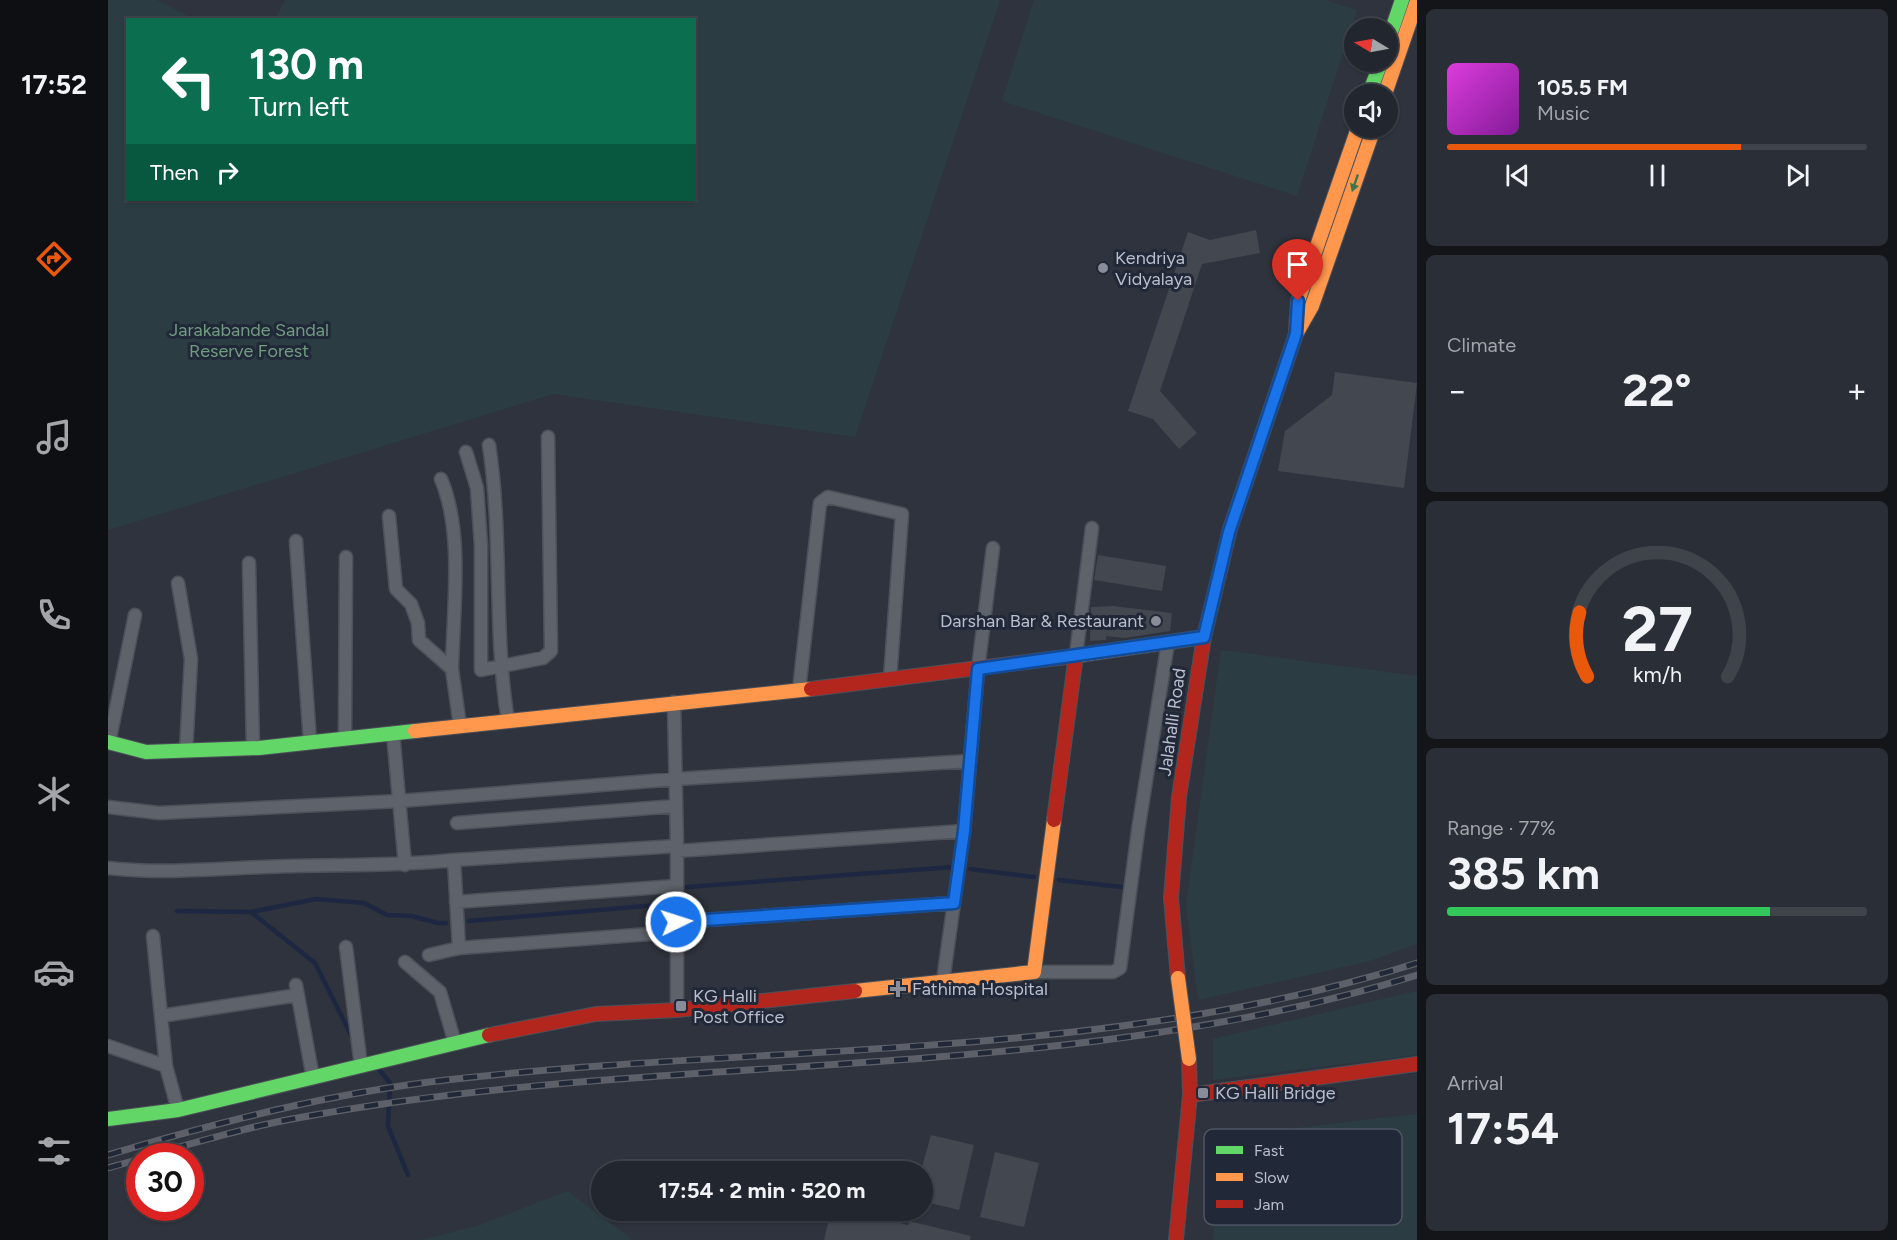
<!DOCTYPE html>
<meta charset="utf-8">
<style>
:root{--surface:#22262e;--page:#2a2e36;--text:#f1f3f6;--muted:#a2a5aa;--line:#3f434a;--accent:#ea580c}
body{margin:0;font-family:Figtree,sans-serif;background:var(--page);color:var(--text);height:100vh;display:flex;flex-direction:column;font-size:22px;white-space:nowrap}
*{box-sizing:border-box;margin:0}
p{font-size:20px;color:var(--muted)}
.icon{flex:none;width:33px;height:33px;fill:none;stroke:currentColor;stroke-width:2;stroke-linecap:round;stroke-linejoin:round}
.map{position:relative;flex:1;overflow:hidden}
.side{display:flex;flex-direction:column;gap:9px;padding:9px;background:#131519;width:480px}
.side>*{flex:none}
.hud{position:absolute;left:18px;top:18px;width:570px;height:183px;border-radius:0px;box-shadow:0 2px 4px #0004,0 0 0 2px var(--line);background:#0b6e4f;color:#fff;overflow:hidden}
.needle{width:39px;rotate:280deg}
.fabs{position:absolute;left:1236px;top:18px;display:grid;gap:12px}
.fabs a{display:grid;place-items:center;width:54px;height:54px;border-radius:50%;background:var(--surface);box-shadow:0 2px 4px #0004,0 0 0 2px var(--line);font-size:30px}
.speed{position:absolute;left:18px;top:1143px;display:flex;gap:12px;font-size:30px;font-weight:700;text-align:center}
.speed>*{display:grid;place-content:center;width:78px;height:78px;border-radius:50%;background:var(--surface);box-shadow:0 2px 4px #0004,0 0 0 2px var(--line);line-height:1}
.speed .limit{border:9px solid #d22;background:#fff;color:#111}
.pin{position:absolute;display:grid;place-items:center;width:51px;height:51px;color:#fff;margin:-62px -26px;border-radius:50% 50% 50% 0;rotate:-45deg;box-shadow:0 0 6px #0007}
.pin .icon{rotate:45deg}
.me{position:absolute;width:66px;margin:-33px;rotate:86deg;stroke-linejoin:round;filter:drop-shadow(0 0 4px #0008)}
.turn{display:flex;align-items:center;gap:21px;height:126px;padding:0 24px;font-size:27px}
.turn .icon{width:78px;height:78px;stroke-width:2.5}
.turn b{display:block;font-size:42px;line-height:51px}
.then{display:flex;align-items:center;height:57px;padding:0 24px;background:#0003;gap:12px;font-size:22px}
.big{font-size:45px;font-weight:700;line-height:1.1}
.side .card{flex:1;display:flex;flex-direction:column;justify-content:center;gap:9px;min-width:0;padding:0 21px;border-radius:9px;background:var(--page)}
.side .dial{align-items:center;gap:0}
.dial svg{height:156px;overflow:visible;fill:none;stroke:var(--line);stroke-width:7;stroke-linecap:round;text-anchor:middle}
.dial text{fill:var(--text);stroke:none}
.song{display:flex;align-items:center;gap:18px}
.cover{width:72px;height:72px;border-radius:9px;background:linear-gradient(135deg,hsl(300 70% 55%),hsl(290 70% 35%))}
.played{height:6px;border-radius:3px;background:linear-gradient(90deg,var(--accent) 70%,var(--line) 70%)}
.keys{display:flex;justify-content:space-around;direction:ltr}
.heat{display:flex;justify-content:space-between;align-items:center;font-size:33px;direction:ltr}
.charge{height:9px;border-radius:4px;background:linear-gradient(90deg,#34c759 77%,var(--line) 0)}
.trip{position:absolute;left:483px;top:1161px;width:342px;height:60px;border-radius:30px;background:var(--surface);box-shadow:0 2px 4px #0004,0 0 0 2px var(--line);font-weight:700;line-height:60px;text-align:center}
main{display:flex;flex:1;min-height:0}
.menu{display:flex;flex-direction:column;width:108px;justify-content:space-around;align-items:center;background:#0e0f12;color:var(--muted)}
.menu .icon{width:42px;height:42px}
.menu .active{color:var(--accent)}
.menu b{font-size:27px;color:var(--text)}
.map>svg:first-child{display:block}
.green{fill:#2b3d43}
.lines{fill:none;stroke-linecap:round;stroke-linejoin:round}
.stream{stroke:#1d2741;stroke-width:4.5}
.building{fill:#434750}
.street-casing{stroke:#4c5059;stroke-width:15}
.fast-casing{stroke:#4c5059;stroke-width:16}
.slow-casing{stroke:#4c5059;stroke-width:16}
.jam-casing{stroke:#4c5059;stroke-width:16}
.street{stroke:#5e626a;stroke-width:12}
.fast{stroke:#63d668;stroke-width:14}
.slow{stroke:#ff974d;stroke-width:14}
.jam{stroke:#b3261e;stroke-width:14}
.rail-casing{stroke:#5d6068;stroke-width:7}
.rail{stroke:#212838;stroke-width:4.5;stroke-dasharray:14;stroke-linecap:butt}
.slow-bridge-casing{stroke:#4c5059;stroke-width:16;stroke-linecap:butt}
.slow-bridge{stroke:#ff974d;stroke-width:14}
.oneway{fill:#3f764e}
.route-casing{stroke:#114b97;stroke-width:15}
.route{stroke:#1a73e8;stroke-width:10}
.poi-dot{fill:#898d9a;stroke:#212838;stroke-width:2}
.labels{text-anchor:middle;stroke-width:6;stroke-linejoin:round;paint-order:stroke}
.poi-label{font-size:18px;fill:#babecc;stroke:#212838;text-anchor:start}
.park-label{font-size:18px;fill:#719c80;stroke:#212838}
.street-label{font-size:18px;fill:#babecc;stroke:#212838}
.key{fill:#212838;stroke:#4f5564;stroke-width:1.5}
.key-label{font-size:16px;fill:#babecc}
</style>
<main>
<nav class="menu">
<b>17:52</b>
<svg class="icon active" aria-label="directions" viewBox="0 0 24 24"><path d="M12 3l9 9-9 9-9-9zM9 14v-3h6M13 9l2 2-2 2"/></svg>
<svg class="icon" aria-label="music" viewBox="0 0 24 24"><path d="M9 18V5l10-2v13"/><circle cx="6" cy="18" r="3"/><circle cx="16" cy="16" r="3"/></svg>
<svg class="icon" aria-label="phone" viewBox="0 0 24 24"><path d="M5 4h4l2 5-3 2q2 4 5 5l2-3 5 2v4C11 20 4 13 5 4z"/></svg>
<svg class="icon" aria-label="climate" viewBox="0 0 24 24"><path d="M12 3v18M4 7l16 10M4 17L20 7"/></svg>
<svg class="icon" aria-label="car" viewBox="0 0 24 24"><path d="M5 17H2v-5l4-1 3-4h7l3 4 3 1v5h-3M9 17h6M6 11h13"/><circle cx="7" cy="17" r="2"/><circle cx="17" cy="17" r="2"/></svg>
<svg class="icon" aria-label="filters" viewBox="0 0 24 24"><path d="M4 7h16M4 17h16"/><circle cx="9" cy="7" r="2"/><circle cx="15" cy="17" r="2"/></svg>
</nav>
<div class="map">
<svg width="1309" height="1240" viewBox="0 0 1309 1240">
<rect width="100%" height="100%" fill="#2e333d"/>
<path class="green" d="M0 0H49L86 19 20 20V200H586V20L167 19 177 0H892L747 437 445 394 0 530Z
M926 0H1217L1249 10 1189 196 894 101Z
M1113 650 1309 676V944L1262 961 1090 1000 1078 905Z
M1309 991V1055L1105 1080V1039Z
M1309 1114V1240H1105L1111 1137Z
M459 1191 525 1240H314L372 1225Z"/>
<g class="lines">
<path class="stream" d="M862 869 926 877
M951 880 1013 887
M579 887 845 867
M69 911 143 912 208 899 256 903 279 915 304 916 330 923H338
M143 912 207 963 247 1043
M361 921 561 904
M269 1067 282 1083 280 1126 300 1175"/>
</g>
<path class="building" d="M1148 230 1152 253 1094 264 1052 391 1089 433 1071 449 1045 419 1020 411 1080 232 1102 240Z
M1227 372 1309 383 1296 488 1170 471 1177 431 1224 395Z
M990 555 1058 566 1054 591 986 580Z
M1005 606 1064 613 1062 631 1017 638 998 636V640L982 641 983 607Z
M823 1135 866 1145 851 1210 814 1201V1167Z
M887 1152 931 1163 916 1227 872 1217Z
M723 1210H742L800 1225 801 1221 863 1236 862 1240H716Z"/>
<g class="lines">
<defs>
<path id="street" d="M381 445C395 537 385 629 400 721
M358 452 369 488 373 546V670L435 658 443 651 440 437
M333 479C356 533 345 610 344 669
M281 516 288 589 303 604 310 623 311 640 344 669 352 726
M188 541 202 742
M141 563 145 748
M70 583 83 659 78 751
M968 655 984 528
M691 690 712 503 720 497 794 514 782 679
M566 702 569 846V1010
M285 733 297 865
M237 738 238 557
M1 743 27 615
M0 807 51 813 292 801 568 779 862 761
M349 823 568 806
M569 851 856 831
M346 860 569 846
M0 868C52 874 103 869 155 867 219 864 282 867 346 860L351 948
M348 902 568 886
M568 922 846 903
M45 936 58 1066
M238 947 253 1066
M321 955 351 948 569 932
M297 962 332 992 347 1043
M926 972H1005L1012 968 1030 831 1060 642
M835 981 856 831 870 669 885 548
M188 985 205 1078
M53 1016 190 995
M0 1046 58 1066 70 1110"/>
<path id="fast" d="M1280 41 1294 0
M1261 94 1273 62
M0 742 38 752 151 748 307 731
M0 1119 70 1110 381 1035"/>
<path id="slow" d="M1277 94 1309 1
M1188 330 1190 301 1250 128
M1122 529 1188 334 1204 306 1266 128
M958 657 1096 637
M307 731 703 689
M747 991 926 972 946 820"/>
<path id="jam" d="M703 689 958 657
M946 820 968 655
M1070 978 1063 898 1071 797 1096 637 1122 529
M381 1035 488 1014 569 1010 747 991
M1082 1095 1309 1064
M1068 1240 1082 1095 1081 1059"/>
</defs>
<use href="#street" class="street-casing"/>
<use href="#fast" class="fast-casing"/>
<use href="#slow" class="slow-casing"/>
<use href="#jam" class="jam-casing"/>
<use href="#street" class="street"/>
<use href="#fast" class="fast"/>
<use href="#slow" class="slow"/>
<use href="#jam" class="jam"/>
<defs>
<path id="rail" d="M0 1155C110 1122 224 1093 338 1080 662 1043 995 1062 1309 963
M38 1156C90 1142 142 1126 195 1117 563 1049 949 1087 1309 975
M0 1168 32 1159"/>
</defs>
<use href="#rail" class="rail-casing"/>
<use href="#rail" class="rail"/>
<defs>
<path id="slow-bridge" d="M1070 978 1081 1059"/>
</defs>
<use href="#slow-bridge" class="slow-bridge-casing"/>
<use href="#slow-bridge" class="slow-bridge"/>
</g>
<defs><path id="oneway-solid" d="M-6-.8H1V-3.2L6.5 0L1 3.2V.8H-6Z" transform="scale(1.5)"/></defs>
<use class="oneway" href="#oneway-solid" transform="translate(1247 183) rotate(109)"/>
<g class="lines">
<defs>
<path id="route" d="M568 922 846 903 856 831 870 669 1096 637 1121 532 1188 334 1190 301"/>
</defs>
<use href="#route" class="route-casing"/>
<use href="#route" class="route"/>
</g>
<g class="poi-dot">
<circle cx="995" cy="268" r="6"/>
<circle cx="1048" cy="621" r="6"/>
<path d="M787 980h6v6h6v6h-6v6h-6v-6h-6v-6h6z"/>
<rect x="567" y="1000" width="12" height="12" rx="3"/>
<rect x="1089" y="1087" width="12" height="12" rx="3"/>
</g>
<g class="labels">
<g class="poi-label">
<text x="1007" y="264">Kendriya<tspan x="1007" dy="21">Vidyalaya</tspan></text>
<text x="1036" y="627" text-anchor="end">Darshan Bar &amp; Restaurant</text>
<text x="804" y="995">Fathima Hospital</text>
<text x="585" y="1002">KG Halli<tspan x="585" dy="21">Post Office</tspan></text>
<text x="1107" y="1099">KG Halli Bridge</text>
</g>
<g class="park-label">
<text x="141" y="336">Jarakabande Sandal<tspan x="141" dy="21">Reserve Forest</tspan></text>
</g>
<g class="street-label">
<text transform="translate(1064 722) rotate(-82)" y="6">Jalahalli Road</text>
</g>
</g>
<rect x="1096" y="1129" width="198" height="96" rx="9" class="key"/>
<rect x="1108" y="1146" width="27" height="8" fill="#63d668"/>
<rect x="1108" y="1173" width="27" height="8" fill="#ff974d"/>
<rect x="1108" y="1200" width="27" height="8" fill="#b3261e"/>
<g class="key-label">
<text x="1146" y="1156">Fast</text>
<text x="1146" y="1183">Slow</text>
<text x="1146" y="1210">Jam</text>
</g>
</svg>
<div class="fabs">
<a><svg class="needle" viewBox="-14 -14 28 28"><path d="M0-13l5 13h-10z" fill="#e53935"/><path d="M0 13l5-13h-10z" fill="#a2a5aa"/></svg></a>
<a><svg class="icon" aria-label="sound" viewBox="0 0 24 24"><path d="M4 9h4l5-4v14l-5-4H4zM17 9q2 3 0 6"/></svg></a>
</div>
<div class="speed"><div class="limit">30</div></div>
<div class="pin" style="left:1190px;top:301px;background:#d93025"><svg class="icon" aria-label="arrive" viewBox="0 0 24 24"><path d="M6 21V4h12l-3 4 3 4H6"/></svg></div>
<svg class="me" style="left:568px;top:922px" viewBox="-20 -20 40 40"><circle r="17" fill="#1a73e8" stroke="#fff" stroke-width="3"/><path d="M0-11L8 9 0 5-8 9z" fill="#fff"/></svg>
<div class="trip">17:54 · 2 min · 520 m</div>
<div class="hud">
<div class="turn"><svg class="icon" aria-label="left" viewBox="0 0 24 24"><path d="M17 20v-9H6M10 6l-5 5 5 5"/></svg><div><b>130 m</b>Turn left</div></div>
<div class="then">Then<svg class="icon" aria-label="right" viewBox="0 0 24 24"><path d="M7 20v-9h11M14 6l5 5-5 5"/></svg></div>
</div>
</div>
<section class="side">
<div class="card">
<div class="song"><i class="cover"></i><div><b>105.5 FM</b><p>Music</p></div></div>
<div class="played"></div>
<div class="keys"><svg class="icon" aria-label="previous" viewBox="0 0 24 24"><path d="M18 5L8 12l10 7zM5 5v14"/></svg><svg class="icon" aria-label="pause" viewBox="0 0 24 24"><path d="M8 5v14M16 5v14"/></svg><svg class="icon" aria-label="next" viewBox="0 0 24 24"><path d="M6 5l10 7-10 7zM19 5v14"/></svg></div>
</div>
<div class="card"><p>Climate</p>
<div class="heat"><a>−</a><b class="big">22°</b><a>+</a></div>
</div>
<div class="card dial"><svg viewBox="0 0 100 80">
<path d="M14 69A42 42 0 1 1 86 69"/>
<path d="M14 69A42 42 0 0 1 10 36" stroke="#ea580c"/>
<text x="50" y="56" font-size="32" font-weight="700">27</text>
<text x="50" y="72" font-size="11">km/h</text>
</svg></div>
<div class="card"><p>Range · 77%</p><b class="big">385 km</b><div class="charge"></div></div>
<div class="card"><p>Arrival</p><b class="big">17:54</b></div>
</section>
</main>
